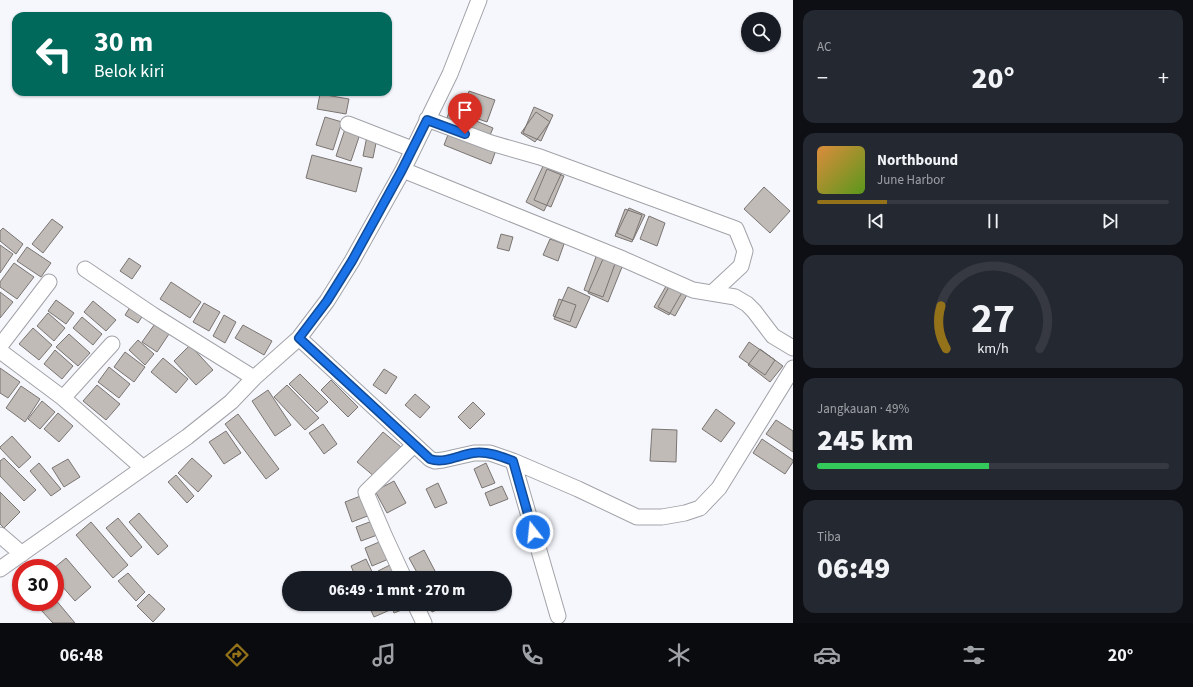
<!DOCTYPE html>
<html lang="id">
<meta charset="utf-8">
<style>
:root{--surface:#171b24;--page:#242831;--text:#f1f3f6;--muted:#9ea1a6;--line:#363941;--accent:#937219}
body{margin:0;font-family:"Source Sans 3",sans-serif;background:var(--page);color:var(--text);height:100vh;display:flex;flex-direction:column;font-size:15px;white-space:nowrap}
*{box-sizing:border-box;margin:0}
p{font-size:13px;color:var(--muted)}
.icon{flex:none;width:22px;height:22px;fill:none;stroke:currentColor;stroke-width:2;stroke-linecap:round;stroke-linejoin:round}
.map{position:relative;flex:1;overflow:hidden}
.drawer{display:flex;flex-direction:column;gap:10px;padding:10px;background:#0d0f14;width:400px}
.drawer>*{flex:none}
.guide{position:absolute;left:12px;top:12px;width:380px;height:84px;border-radius:12px;box-shadow:0 1px 3px #0004;background:#00695c;color:#fff;overflow:hidden}
.fabs{position:absolute;left:741px;top:12px;display:grid;gap:8px}
.fabs a{display:grid;place-items:center;width:40px;height:40px;border-radius:50%;background:var(--surface);box-shadow:0 1px 3px #0004;font-size:20px}
.speed{position:absolute;left:12px;top:559px;display:flex;gap:8px;font-size:20px;font-weight:700;text-align:center}
.speed>*{display:grid;place-content:center;width:52px;height:52px;border-radius:50%;background:var(--surface);box-shadow:0 1px 3px #0004;line-height:1}
.speed .limit{border:6px solid #d22;background:#fff;color:#111}
.pin{position:absolute;display:grid;place-items:center;width:34px;height:34px;color:#fff;margin:-41px -17px;border-radius:50% 50% 50% 0;rotate:-45deg;box-shadow:0 0 4px #0007}
.pin .icon{rotate:45deg}
.me{position:absolute;width:44px;margin:-22px;rotate:344deg;stroke-linejoin:round;filter:drop-shadow(0 0 3px #0008)}
.turn{display:flex;align-items:center;gap:14px;height:84px;padding:0 16px;font-size:18px}
.turn .icon{width:52px;height:52px;stroke-width:2.5}
.turn b{display:block;font-size:28px;line-height:34px}
.big{font-size:30px;font-weight:800;line-height:1.1}
.drawer .card{flex:1;display:flex;flex-direction:column;justify-content:center;gap:6px;min-width:0;padding:0 14px;border-radius:12px;background:var(--page)}
.drawer .dial{align-items:center;gap:0}
.dial svg{height:104px;overflow:visible;fill:none;stroke:var(--line);stroke-width:7;stroke-linecap:round;text-anchor:middle}
.dial text{fill:var(--text);stroke:none}
.song{display:flex;align-items:center;gap:12px}
.cover{width:48px;height:48px;border-radius:6px;background:linear-gradient(135deg,hsl(30 70% 55%),hsl(90 70% 35%))}
.played{height:4px;border-radius:2px;background:linear-gradient(90deg,var(--accent) 20%,var(--line) 20%)}
.keys{display:flex;justify-content:space-around;direction:ltr}
.heat{display:flex;justify-content:space-between;align-items:center;font-size:22px;direction:ltr}
.charge{height:6px;border-radius:3px;background:linear-gradient(90deg,#34c759 49%,var(--line) 0)}
.trip{position:absolute;left:282px;top:571px;width:230px;height:40px;border-radius:20px;background:var(--surface);box-shadow:0 1px 3px #0004;font-weight:800;line-height:40px;text-align:center}
.dock{display:flex;height:64px;justify-content:space-around;align-items:center;background:#090b0e;color:var(--muted)}
.dock .icon{width:28px;height:28px}
.dock .selected{color:var(--accent)}
.dock b{font-size:18px;color:var(--text)}
main{display:flex;flex:1;min-height:0}
.map>svg:first-child{display:block}
.building{fill:#c0bbb7;stroke:#7a7572}
.lines{fill:none;stroke-linecap:round;stroke-linejoin:round}
.minor-casing{stroke:#a2a3a8;stroke-width:17}
.minor{stroke:#fff;stroke-width:15}
.route-casing{stroke:#114b97;stroke-width:10}
.route{stroke:#1a73e8;stroke-width:7}
</style>
<main>
<div class="map">
<svg width="793" height="623" viewBox="0 0 793 623">
<rect width="100%" height="100%" fill="#f6f7fd"/>
<path class="building" d="M469 91 495 100 487 122 461 113Z
M320 94 349 99 346 114 317 109Z
M534 107 553 115 541 141 523 133Z
M450 110 493 128 488 140 445 123Z
M536 112 550 122 535 142 521 133Z
M325 117 342 122 333 150 316 145Z
M346 126 361 131 351 161 336 156Z
M449 132 496 150 491 164 444 145Z
M367 136 377 138 373 158 363 156Z
M312 155 362 168 356 192 306 178Z
M545 162 563 170 544 211 526 202Z
M547 169 564 176 551 207 534 200Z
M764 187 790 211 770 233 744 209Z
M629 208 645 215 633 240 617 233Z
M625 209 642 215 632 242 615 236Z
M649 216 665 223 657 246 640 239Z
M52 219 63 227 43 253 32 244Z
M3 228 23 244 16 254 0 241V231Z
M501 234 513 237 509 251 497 248Z
M550 239 564 244 558 261 543 255Z
M0 245 13 254 0 273Z
M27 247 51 263 41 277 17 261Z
M597 254 616 261 603 297 584 290Z
M129 258 141 266 132 279 120 271Z
M603 259 622 267 608 302 588 293Z
M14 263 34 277 17 299 0 287V282Z
M669 281 684 289 669 315 654 307Z
M171 282 201 302 190 318 160 299Z
M671 283 688 293 675 316 658 307Z
M568 287 590 297 576 328 554 319Z
M0 292 13 302 0 318Z
M559 299 576 305 570 322 553 316Z
M56 300 74 313 66 324 48 311Z
M93 301 116 320 106 331 84 312Z
M204 303 220 312 209 331 193 322Z
M132 304 145 312 138 323 125 315Z
M48 313 65 328 54 341 37 326Z
M224 315 236 322 225 343 213 336Z
M82 317 102 334 93 345 73 328Z
M157 321 171 331 157 352 142 342Z
M243 325 272 341 264 355 235 338Z
M33 328 52 345 39 360 19 344Z
M69 334 90 353 78 366 56 347Z
M138 340 154 354 145 365 129 350Z
M749 342 775 360 765 375 739 357Z
M190 345 213 370 196 385 174 361Z
M760 349 783 366 770 382 748 365Z
M55 350 73 366 62 379 44 364Z
M125 352 145 367 134 382 114 367Z
M163 358 188 379 176 393 151 372Z
M109 367 130 384 119 398 98 382Z
M0 368 20 382 8 398 0 393Z
M384 369 397 377 386 394 373 385Z
M300 374 328 402 317 412 289 384Z
M331 380 358 407 348 417 321 390Z
M97 385 120 404 106 420 83 401Z
M287 385 319 418 305 430 274 397Z
M21 386 40 399 25 422 6 408Z
M268 390 291 425 275 436 252 401Z
M415 394 430 407 420 418 405 405Z
M42 401 55 412 40 429 28 419Z
M473 402 485 414 470 429 458 417Z
M716 409 735 423 721 442 702 429Z
M58 413 73 426 59 442 44 429Z
M238 414 279 469 266 479 225 424Z
M776 420 793 431V452L766 434Z
M323 424 337 444 324 454 309 433Z
M652 429 677 430 676 462 650 461Z
M226 431 241 453 224 464 209 442Z
M383 432 401 447 375 477 357 462Z
M12 436 31 457 19 468 0 448V447Z
M762 439 793 460V462L785 474 753 453Z
M4 458 36 490 24 501 0 476V461Z
M192 458 212 476 198 492 178 473Z
M68 459 80 477 64 487 52 468Z
M39 463 61 489 51 496 30 471Z
M486 463 495 483 482 488 474 469Z
M176 475 194 496 187 503 168 482Z
M394 481 406 503 387 513 375 491Z
M438 483 447 503 435 508 426 489Z
M502 486 508 499 490 506 485 493Z
M0 492 20 512 4 528 0 524Z
M363 495 370 515 352 522 345 502Z
M139 513 168 546 158 555 129 522Z
M118 518 142 547 131 557 106 528Z
M375 520 380 534 361 541 356 527Z
M91 522 128 565 113 578 76 535Z
M384 540 391 558 372 566 365 548Z
M424 550 435 571 420 578 409 558Z
M66 558 91 587 75 601 55 578 54 568Z
M366 559 375 578H356L351 566Z
M394 563 401 578H382L378 571Z
M128 573 145 592 136 601 118 581Z
M149 594 165 609 153 622 137 606Z
M55 599 75 623H53L41 610 51 602H55Z
M368 604H387L390 610 374 617Z
M391 604H413L414 605 394 613Z
M428 604H451L432 612Z"/>
<g class="lines">
<defs>
<path id="minor" d="M427 119 491 143 540 157 736 229 745 251 741 266 712 293
M348 124 412 149
M403 170 623 259 693 290 735 297 747 304 754 311 773 336 793 348
M85 269 153 315 254 378
M299 338 430 459 435 461 443 460 474 453H490L513 461 578 489 637 517H662L685 513 700 508 719 488 793 368
M0 346 49 282
M0 351 63 398 143 468
M63 398 112 344
M513 461 558 616
M0 535 22 554
M0 569 187 437 231 402 254 378 299 338 327 301 352 261 403 170 450 74 479 0
M404 578 385 537 367 495 366 492 414 445
M415 604 424 623"/>
</defs>
<use href="#minor" class="minor-casing"/>
<use href="#minor" class="minor"/>
</g>
<g class="lines">
<defs>
<path id="route" d="M465 134 427 120 402 170 352 261 327 301 299 338 430 459C444 464 459 455 473 453 487 451 500 456 513 461L533 532"/>
</defs>
<use href="#route" class="route-casing"/>
<use href="#route" class="route"/>
</g>
</svg>
<div class="fabs">
<a><svg class="icon" aria-label="search" viewBox="0 0 24 24"><circle cx="10" cy="10" r="6"/><path d="M15 15l6 6"/></svg></a>
</div>
<div class="speed"><div class="limit">30</div></div>
<div class="pin" style="left:465px;top:134px;background:#d93025"><svg class="icon" aria-label="arrive" viewBox="0 0 24 24"><path d="M6 21V4h12l-3 4 3 4H6"/></svg></div>
<svg class="me" style="left:533px;top:532px" viewBox="-20 -20 40 40"><circle r="17" fill="#1a73e8" stroke="#fff" stroke-width="3"/><path d="M0-11L8 9 0 5-8 9z" fill="#fff"/></svg>
<div class="trip">06:49 · 1 mnt · 270 m</div>
<div class="guide">
<div class="turn"><svg class="icon" aria-label="left" viewBox="0 0 24 24"><path d="M17 20v-9H6M10 6l-5 5 5 5"/></svg><div><b>30 m</b>Belok kiri</div></div>
</div>
</div>
<section class="drawer">
<div class="card"><p>AC</p>
<div class="heat"><a>−</a><b class="big">20°</b><a>+</a></div>
</div>
<div class="card">
<div class="song"><i class="cover"></i><div><b>Northbound</b><p>June Harbor</p></div></div>
<div class="played"></div>
<div class="keys"><svg class="icon" aria-label="previous" viewBox="0 0 24 24"><path d="M18 5L8 12l10 7zM5 5v14"/></svg><svg class="icon" aria-label="pause" viewBox="0 0 24 24"><path d="M8 5v14M16 5v14"/></svg><svg class="icon" aria-label="next" viewBox="0 0 24 24"><path d="M6 5l10 7-10 7zM19 5v14"/></svg></div>
</div>
<div class="card dial"><svg viewBox="0 0 100 80">
<path d="M14 69A42 42 0 1 1 86 69"/>
<path d="M14 69A42 42 0 0 1 10 36" stroke="#937219"/>
<text x="50" y="56" font-size="32" font-weight="700">27</text>
<text x="50" y="72" font-size="11">km/h</text>
</svg></div>
<div class="card"><p>Jangkauan · 49%</p><b class="big">245 km</b><div class="charge"></div></div>
<div class="card"><p>Tiba</p><b class="big">06:49</b></div>
</section>
</main>
<nav class="dock">
<b>06:48</b>
<svg class="icon selected" aria-label="directions" viewBox="0 0 24 24"><path d="M12 3l9 9-9 9-9-9zM9 14v-3h6M13 9l2 2-2 2"/></svg>
<svg class="icon" aria-label="music" viewBox="0 0 24 24"><path d="M9 18V5l10-2v13"/><circle cx="6" cy="18" r="3"/><circle cx="16" cy="16" r="3"/></svg>
<svg class="icon" aria-label="phone" viewBox="0 0 24 24"><path d="M5 4h4l2 5-3 2q2 4 5 5l2-3 5 2v4C11 20 4 13 5 4z"/></svg>
<svg class="icon" aria-label="climate" viewBox="0 0 24 24"><path d="M12 3v18M4 7l16 10M4 17L20 7"/></svg>
<svg class="icon" aria-label="car" viewBox="0 0 24 24"><path d="M5 17H2v-5l4-1 3-4h7l3 4 3 1v5h-3M9 17h6M6 11h13"/><circle cx="7" cy="17" r="2"/><circle cx="17" cy="17" r="2"/></svg>
<svg class="icon" aria-label="filters" viewBox="0 0 24 24"><path d="M4 7h16M4 17h16"/><circle cx="9" cy="7" r="2"/><circle cx="15" cy="17" r="2"/></svg>
<b>20°</b>
</nav>
